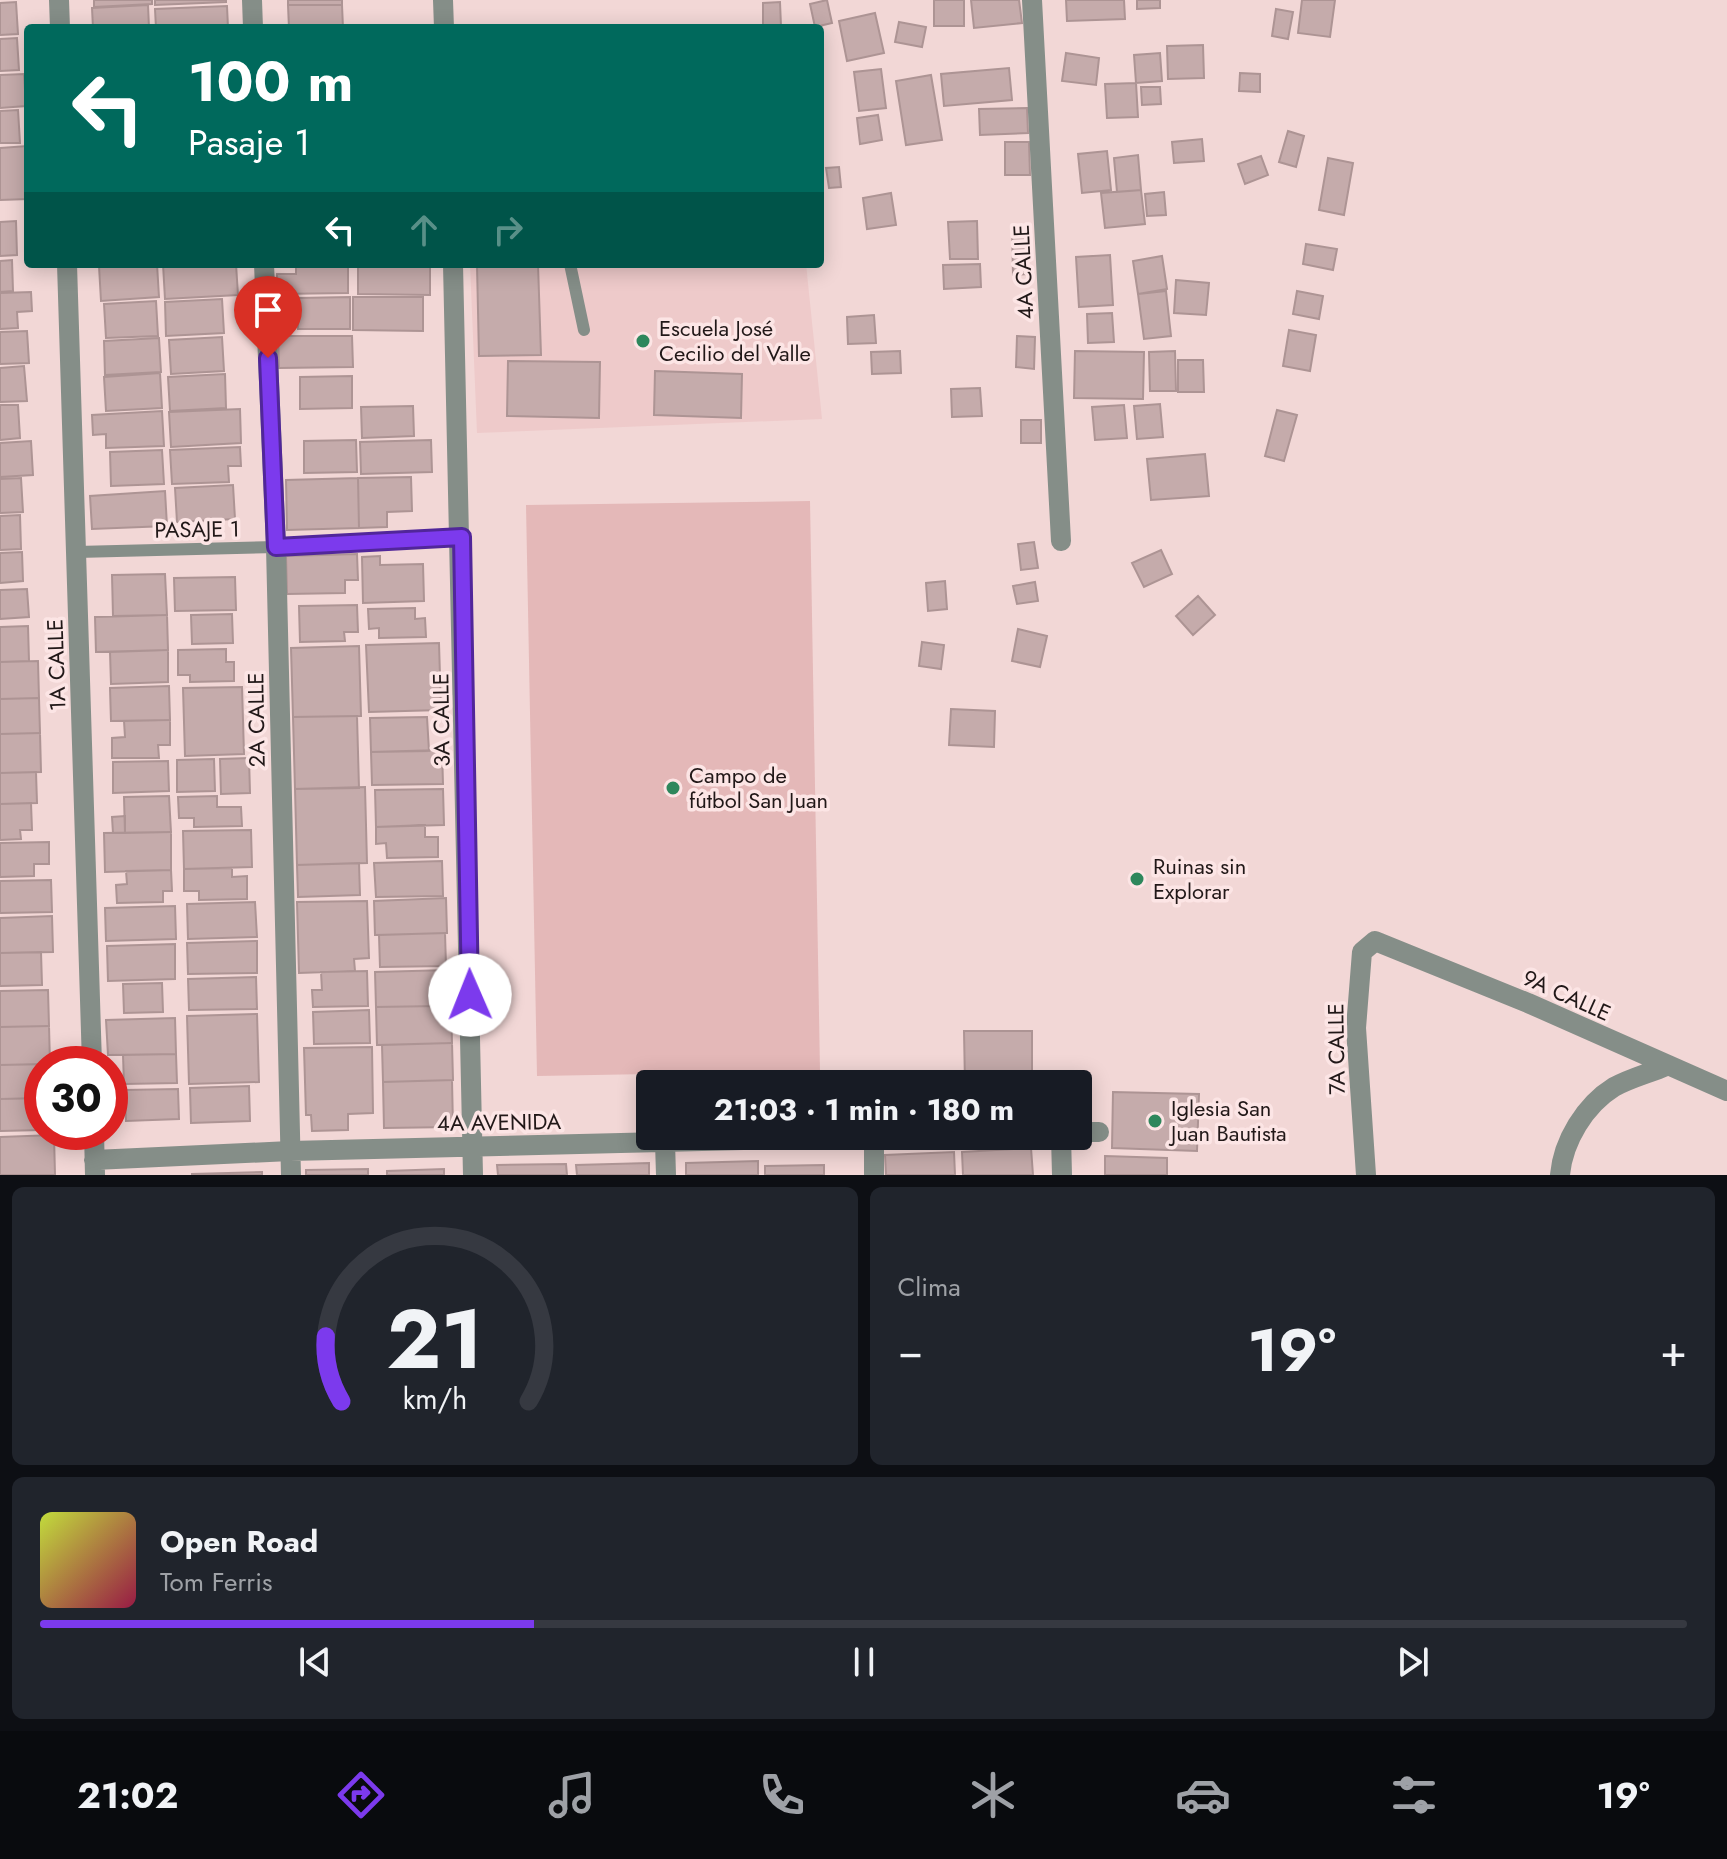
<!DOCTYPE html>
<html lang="es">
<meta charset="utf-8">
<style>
:root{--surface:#171b24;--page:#20242c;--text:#f1f3f6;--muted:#9ea1a6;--line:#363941;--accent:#7c3aed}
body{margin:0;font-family:Jost,sans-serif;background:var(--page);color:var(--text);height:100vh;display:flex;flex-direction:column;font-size:30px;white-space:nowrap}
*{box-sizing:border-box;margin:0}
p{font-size:26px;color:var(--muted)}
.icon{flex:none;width:44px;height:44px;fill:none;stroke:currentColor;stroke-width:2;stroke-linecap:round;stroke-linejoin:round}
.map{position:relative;height:1175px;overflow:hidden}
.details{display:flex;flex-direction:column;gap:12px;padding:12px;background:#0d0f14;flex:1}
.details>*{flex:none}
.banner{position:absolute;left:24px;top:24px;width:800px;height:244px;border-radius:8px;box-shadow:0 4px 20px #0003;background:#00695c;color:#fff;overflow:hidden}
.speed{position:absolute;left:24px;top:1046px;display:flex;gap:16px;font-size:40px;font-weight:700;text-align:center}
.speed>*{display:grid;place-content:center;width:104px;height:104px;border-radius:50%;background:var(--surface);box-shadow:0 4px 20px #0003;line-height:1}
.speed .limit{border:12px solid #d22;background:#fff;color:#111}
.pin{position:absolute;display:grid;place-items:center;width:68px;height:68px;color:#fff;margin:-82px -34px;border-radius:50% 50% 50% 0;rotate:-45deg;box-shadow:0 0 8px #0007}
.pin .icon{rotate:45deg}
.me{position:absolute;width:88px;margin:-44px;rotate:359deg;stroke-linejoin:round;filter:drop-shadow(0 0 6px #0008)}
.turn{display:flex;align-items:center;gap:28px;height:168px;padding:0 32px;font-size:36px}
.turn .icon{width:104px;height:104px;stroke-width:2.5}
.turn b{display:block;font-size:56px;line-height:68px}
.lanes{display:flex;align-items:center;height:76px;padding:0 32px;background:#0003;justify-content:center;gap:40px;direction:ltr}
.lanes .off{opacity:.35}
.big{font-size:60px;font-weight:700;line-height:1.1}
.details .tile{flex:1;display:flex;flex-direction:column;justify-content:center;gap:12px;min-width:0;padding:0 28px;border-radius:12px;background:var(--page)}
.details .dial{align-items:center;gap:0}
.dial svg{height:208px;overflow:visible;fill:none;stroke:var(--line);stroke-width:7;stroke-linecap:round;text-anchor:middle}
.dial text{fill:var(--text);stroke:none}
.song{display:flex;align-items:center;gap:24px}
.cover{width:96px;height:96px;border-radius:12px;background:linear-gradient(135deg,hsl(70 70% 55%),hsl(340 70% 35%))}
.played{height:8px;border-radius:4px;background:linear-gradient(90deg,var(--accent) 30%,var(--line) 30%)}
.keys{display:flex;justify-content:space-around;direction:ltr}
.heat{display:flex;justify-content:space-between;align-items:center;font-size:44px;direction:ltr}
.details .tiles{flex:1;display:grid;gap:12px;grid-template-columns:1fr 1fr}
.tile:last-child{grid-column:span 2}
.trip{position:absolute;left:636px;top:1070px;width:456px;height:80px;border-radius:8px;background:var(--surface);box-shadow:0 4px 20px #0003;font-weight:700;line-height:80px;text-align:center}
.menu{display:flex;height:128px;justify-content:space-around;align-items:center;background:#090b0e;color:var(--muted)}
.menu .icon{width:56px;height:56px}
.menu .on{color:var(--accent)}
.menu b{font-size:36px;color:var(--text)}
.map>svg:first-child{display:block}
.built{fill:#eecaca}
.green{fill:#e4b8b8}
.building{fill:#c5abab;stroke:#ad9494;stroke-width:2}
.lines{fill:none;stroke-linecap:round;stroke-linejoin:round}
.service{stroke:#858e88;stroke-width:12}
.minor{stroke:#858e88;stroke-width:20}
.route-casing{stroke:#51269a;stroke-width:20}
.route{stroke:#7c3aed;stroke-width:14}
.poi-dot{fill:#2e875c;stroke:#fce5e5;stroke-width:3}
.labels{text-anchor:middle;stroke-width:7;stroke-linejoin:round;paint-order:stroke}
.street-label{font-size:22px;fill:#211818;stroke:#fce5e5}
.poi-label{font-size:22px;fill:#211818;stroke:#fce5e5;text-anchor:start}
</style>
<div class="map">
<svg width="1727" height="1175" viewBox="0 0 1727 1175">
<rect width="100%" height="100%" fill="#f2d7d6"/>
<path class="built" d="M470 264H806L822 419 477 433Z"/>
<path class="green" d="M810 501 820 1071 537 1076 526 505Z"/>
<path class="building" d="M94 0H152V4L94 7Z
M155 0H226V2L155 5Z
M288 0H342V5H288Z
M827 0 832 23 815 27 810 4Z
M934 0H964V26H934Z
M971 0H1019L1022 23 974 28Z
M1066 0H1124L1125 19 1067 21Z
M1137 0H1160V8L1137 9Z
M1302 0H1335L1330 37 1298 33Z
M16 2 18 34 0 35V3Z
M780 2 781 26H763V3Z
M148 5 149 28H93L92 8Z
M288 5H342L343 28H289Z
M227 6 228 28H156L155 9Z
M1276 9 1293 12 1288 39 1272 36Z
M875 13 884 53 847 61 839 21Z
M899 22 926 27 922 47 895 42Z
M17 38 19 70 0 71V39Z
M1203 45 1204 78 1168 79 1167 46Z
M1066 53 1099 58 1096 85 1062 81Z
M1160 53 1162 81 1136 83 1134 55Z
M1009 68 1012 100 944 106 941 74Z
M881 69 886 108 859 111 854 72Z
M1240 73 1260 74V92L1239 91Z
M24 74 26 106 0 108V75Z
M931 75 942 140 906 145 896 81Z
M1136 83 1138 117 1107 118 1105 84Z
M1141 87H1160L1161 104 1142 105Z
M1027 108 1028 133 980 135 979 109Z
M18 110 20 143H0V111Z
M878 115 882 140 860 144 857 118Z
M1288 131 1304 136 1296 167 1279 162Z
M1202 139 1204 161 1174 163 1172 142Z
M1005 142H1029L1030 175H1005Z
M27 146 28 199 0 200V148Z
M1107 151 1111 190 1082 193 1078 154Z
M1138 155 1141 190 1117 192 1114 158Z
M1261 156 1268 175 1245 184 1238 164Z
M1328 158 1353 163 1344 215 1319 210Z
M839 167 841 187 829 188 826 168Z
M1141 190 1145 224 1105 228 1101 193Z
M1164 192 1166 215 1147 216 1145 194Z
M891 193 896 225 867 229 863 198Z
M16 221 17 255 0 256V222Z
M977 221 978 259H950L948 222Z
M1012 227H1028V274L1013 275Z
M1306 244 1337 249 1333 270 1303 264Z
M1110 255 1113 305 1079 307 1076 257Z
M1162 256 1167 289 1138 294 1133 261Z
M12 260 13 291 0 292V261Z
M157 264 159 297 101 301 99 266Z
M163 264H236L238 295 165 299Z
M296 264H348V293L277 294V274H296Z
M358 264H430V295L358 294Z
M538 264 541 355 479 356 477 265Z
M980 264 981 287 944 289 943 265Z
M1176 280 1209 283 1206 315 1174 313Z
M1166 291 1171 336 1144 339 1138 294Z
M1297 291 1323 296 1319 319 1293 314Z
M31 292 32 311 17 312 18 328 0 329V293Z
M350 297V329H298V298Z
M353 297H423V331L353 330Z
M222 299 224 333 166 336 165 302Z
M156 301 158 336 106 338 104 304Z
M1112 313 1114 342 1088 343 1087 314Z
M874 315 876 343 848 344 847 317Z
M1289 330 1316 335 1310 371 1283 366Z
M27 331 29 363 0 364V332Z
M278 336H352L353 367 279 368Z
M1017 336 1035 337 1034 369 1016 367Z
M222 337 224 371 171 374 169 340Z
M159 338 161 372 105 375 104 341Z
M900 351 901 373 872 374 871 352Z
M1075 351 1144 352 1143 399 1074 398Z
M1175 351 1176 391H1150L1149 352Z
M1178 360H1203L1204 392H1178Z
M508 361 600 362 599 418 507 416Z
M24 366 27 401 0 402V368Z
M655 371 742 374 741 418 654 415Z
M160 373 162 408 106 411 104 377Z
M225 374 226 408 170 411 168 377Z
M352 376V408L300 409V377Z
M980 388 982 416 952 417 951 389Z
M1160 404 1163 437 1137 439 1134 406Z
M0 405H18L20 438 0 440Z
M1124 405 1127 438 1095 440 1092 407Z
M413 406 414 436 362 438 361 407Z
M240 409 241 443 171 447 169 412Z
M1277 410 1297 415 1284 461 1265 456Z
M162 411 164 446 106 448V434L93 435 92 415Z
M1021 420H1041V443H1021Z
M356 440 357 472 304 473V441Z
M431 440 432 472 361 474 360 442Z
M31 441 33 475 0 477V443Z
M240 447 241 466H228L229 482 172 484 170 450Z
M162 450 164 484 111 486 110 452Z
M1205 454 1209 496 1151 500 1147 459Z
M411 477 412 511 387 512V527L359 528 358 478Z
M21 478 23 512 0 513V479Z
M358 478 359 528 287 530 286 480Z
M233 485 235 519 177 522 175 488Z
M165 491 167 526 92 529 90 496Z
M20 515 21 549 0 550V516Z
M1034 542 1038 568 1021 570 1018 544Z
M1161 550 1172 574 1144 587 1132 563Z
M22 552 23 581 0 583V553Z
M357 554 358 580H345V593L287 594 286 556Z
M380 556V565L423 564 424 601 363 603 362 557Z
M165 574 167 615 113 616 112 575Z
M235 577 236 610 175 611 174 578Z
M945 581 947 609 928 611 926 583Z
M1035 582 1038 601 1017 604 1013 586Z
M27 589 29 617 0 619V590Z
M1198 596 1215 615 1193 635 1176 616Z
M357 605 358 632H344L345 641 300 642 299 606Z
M415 608V619L425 618 426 637 379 638V628L369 629 368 609Z
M232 614 233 643 192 644 191 615Z
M167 615 168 650 96 652 95 617Z
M28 626 29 661 0 662V627Z
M1018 629 1047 636 1040 667 1012 661Z
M922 642 944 645 941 669 919 666Z
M439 643 441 710 369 712 366 645Z
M359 646 361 716 293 717 291 648Z
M226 649V662H234V681L190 682V675H178V650Z
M168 650V682L111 684 110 652Z
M38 661 39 698 0 699V662Z
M169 686 170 720 111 721 110 688Z
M242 687 244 754 185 756 183 688Z
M39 698 40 733 0 734V699Z
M951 709 995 711 994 747 949 745Z
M357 716 359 788 295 789 293 717Z
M427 717 429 751 371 752 370 718Z
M170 720V745H158L159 758H112V738L125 737 124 721Z
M40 733 41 772 0 773V734Z
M442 750 443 784 372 785 371 752Z
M249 758 250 793 221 794 220 759Z
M214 759 215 791 177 792V760Z
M168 761 169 791 113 793V762Z
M36 772 37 803 0 804V773Z
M365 787 367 863 297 865 295 789Z
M443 789 444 825 376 827 375 790Z
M169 796 171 832 125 833 124 797Z
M217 796V807H241L242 826 194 827V818H179L178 797Z
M31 803 32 830H20L21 839 0 840V804Z
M125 816V833H113L112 817Z
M425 825V837H438V857L387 858 386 843 376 844V827Z
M251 830 252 867 184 869 183 831Z
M171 832V870L105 872 104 833Z
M49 842V864H34V876L0 877V843Z
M442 861 443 896 376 897 374 863Z
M359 863 360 895 298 897 297 865Z
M232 868V877L247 876V899L199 900V891H184V869Z
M171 870 172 891H163V902L117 903 116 885 127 884 126 871Z
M51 880 52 912 0 913V881Z
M446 898 447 933 375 935 374 901Z
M367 901 369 958 354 959 355 971 299 973 297 902Z
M255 902 257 937 188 939 187 904Z
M175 906 176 939 106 941 105 908Z
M52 916 53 952 0 953V918Z
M445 933 446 966 380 967 379 935Z
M257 941V973L188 974 187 943Z
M175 944V979L108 981 107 946Z
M41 952 42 985 0 986V953Z
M449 970 450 987H438V1006L376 1007 375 972Z
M367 971 368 1006 313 1007 312 990H322L321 972Z
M256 977 257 1009 189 1010 188 979Z
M162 983 163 1012 124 1013 123 984Z
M48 990 49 1026 0 1027V991Z
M438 1006H451L452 1043 377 1045 376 1007Z
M369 1010 370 1043 314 1044 313 1012Z
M257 1014 259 1082 189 1084 187 1016Z
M175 1018 176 1054 108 1055 106 1020Z
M49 1026 50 1064 0 1065V1027Z
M964 1031H1032V1084H965Z
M452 1043 453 1080 383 1082 382 1045Z
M372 1047 373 1113 348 1114V1130L312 1131 311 1115H306L304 1048Z
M176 1054 177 1083 124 1084 123 1055Z
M42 1064V1098L0 1099V1065Z
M452 1080 453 1127 384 1128 383 1082Z
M249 1086 250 1121 191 1123 190 1088Z
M178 1089 179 1119 126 1121 125 1090Z
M1113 1092 1199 1094 1197 1151 1112 1148Z
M42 1098V1130L0 1131V1099Z
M54 1135 55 1175H0V1137Z
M1031 1148 1033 1175H963L962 1152Z
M954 1152 955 1175H886L885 1155Z
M1105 1156 1167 1158V1175H1105Z
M758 1161V1175H686V1163Z
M649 1163V1175H577L576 1165Z
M566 1164 567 1175H498L497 1165Z
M824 1165V1175H765V1166Z
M368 1169V1175H306V1170Z
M444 1169V1175H387V1171Z
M262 1172V1175H192V1174Z"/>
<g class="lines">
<path class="service" d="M570 264 584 330
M77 552 276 547 462 537"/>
<path class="minor" d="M59 0 60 28
M252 0 253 28
M443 0 444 28
M1032 0 1061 541
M67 264 92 1064
M264 264 276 547 291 1175
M453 264 473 1175
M94 1132 95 1175
M1078 1132H1099
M1061 1136 1062 1175
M874 1137V1175
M665 1142 666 1175
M94 1160 290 1151 906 1136
M1366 1175 1356 1028 1362 952 1375 941 1528 1003 1727 1091
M1560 1175C1563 1141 1585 1105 1614 1087 1630 1078 1650 1073 1666 1066"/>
</g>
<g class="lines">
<defs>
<path id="route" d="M268 358 276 547 462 537 470 995"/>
</defs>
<use href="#route" class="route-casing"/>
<use href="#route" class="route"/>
</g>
<g class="poi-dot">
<circle cx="643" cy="341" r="8"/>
<circle cx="673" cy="788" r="8"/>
<circle cx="1137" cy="879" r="8"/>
<circle cx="1155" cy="1121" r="8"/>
</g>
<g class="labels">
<g class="street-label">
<text transform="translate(1023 272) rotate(-93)" y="8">4A CALLE</text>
<text transform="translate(197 529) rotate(-1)" y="8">PASAJE 1</text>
<text transform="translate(56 665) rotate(-92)" y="8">1A CALLE</text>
<text transform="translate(256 720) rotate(-91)" y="8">2A CALLE</text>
<text transform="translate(441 720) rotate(-91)" y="8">3A CALLE</text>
<text transform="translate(1567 995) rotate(24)" y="8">9A CALLE</text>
<text transform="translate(1336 1049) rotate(-91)" y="8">7A CALLE</text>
<text transform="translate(499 1122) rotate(-1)" y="8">4A AVENIDA</text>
</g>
<g class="poi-label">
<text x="659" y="336">Escuela José<tspan x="659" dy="25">Cecilio del Valle</tspan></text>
<text x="689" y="783">Campo de<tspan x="689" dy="25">fútbol San Juan</tspan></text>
<text x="1153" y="874">Ruinas sin<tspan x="1153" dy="25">Explorar</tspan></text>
<text x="1171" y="1116">Iglesia San<tspan x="1171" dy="25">Juan Bautista</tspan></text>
</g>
</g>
</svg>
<div class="speed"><div class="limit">30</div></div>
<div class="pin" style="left:268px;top:358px;background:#d93025"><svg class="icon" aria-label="arrive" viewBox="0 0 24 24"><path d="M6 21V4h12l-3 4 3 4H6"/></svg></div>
<svg class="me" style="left:470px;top:995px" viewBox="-20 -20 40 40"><circle r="19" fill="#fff"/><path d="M0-13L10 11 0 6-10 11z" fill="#7c3aed"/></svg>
<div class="trip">21:03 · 1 min · 180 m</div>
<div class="banner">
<div class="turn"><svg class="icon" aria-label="left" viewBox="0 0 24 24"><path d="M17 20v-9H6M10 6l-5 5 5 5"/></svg><div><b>100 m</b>Pasaje 1</div></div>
<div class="lanes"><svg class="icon" aria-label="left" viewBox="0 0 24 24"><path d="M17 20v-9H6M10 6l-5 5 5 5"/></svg><svg class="icon off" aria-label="ahead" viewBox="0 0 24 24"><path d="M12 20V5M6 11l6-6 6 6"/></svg><svg class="icon off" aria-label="right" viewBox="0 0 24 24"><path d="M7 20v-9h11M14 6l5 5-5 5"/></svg></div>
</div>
</div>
<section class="details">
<div class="tiles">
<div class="tile dial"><svg viewBox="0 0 100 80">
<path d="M14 69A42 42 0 1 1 86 69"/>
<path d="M14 69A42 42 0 0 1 8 44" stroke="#7c3aed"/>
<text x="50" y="56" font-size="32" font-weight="700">21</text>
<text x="50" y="72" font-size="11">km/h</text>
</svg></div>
<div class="tile"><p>Clima</p>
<div class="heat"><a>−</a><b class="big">19°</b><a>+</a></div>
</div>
<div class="tile">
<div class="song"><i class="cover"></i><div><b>Open Road</b><p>Tom Ferris</p></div></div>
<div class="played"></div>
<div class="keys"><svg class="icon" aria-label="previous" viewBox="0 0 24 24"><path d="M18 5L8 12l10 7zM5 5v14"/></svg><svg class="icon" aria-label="pause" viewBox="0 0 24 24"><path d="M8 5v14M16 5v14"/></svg><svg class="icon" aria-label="next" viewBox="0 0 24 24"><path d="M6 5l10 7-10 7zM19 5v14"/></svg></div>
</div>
</div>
</section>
<nav class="menu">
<b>21:02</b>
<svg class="icon on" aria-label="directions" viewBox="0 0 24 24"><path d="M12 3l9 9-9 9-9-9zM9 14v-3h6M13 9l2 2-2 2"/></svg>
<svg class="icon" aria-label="music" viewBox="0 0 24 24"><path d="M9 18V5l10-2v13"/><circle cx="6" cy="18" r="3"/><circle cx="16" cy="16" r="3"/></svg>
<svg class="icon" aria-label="phone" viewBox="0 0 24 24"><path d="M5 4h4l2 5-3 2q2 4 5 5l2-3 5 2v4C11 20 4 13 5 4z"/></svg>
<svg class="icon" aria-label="climate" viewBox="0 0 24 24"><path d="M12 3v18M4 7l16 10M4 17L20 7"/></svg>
<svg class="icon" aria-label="car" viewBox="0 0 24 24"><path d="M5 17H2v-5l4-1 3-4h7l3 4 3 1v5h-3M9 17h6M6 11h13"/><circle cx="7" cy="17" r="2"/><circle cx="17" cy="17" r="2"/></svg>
<svg class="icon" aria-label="filters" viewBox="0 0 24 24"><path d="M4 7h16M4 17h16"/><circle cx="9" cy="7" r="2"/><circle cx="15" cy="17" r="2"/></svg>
<b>19°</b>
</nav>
